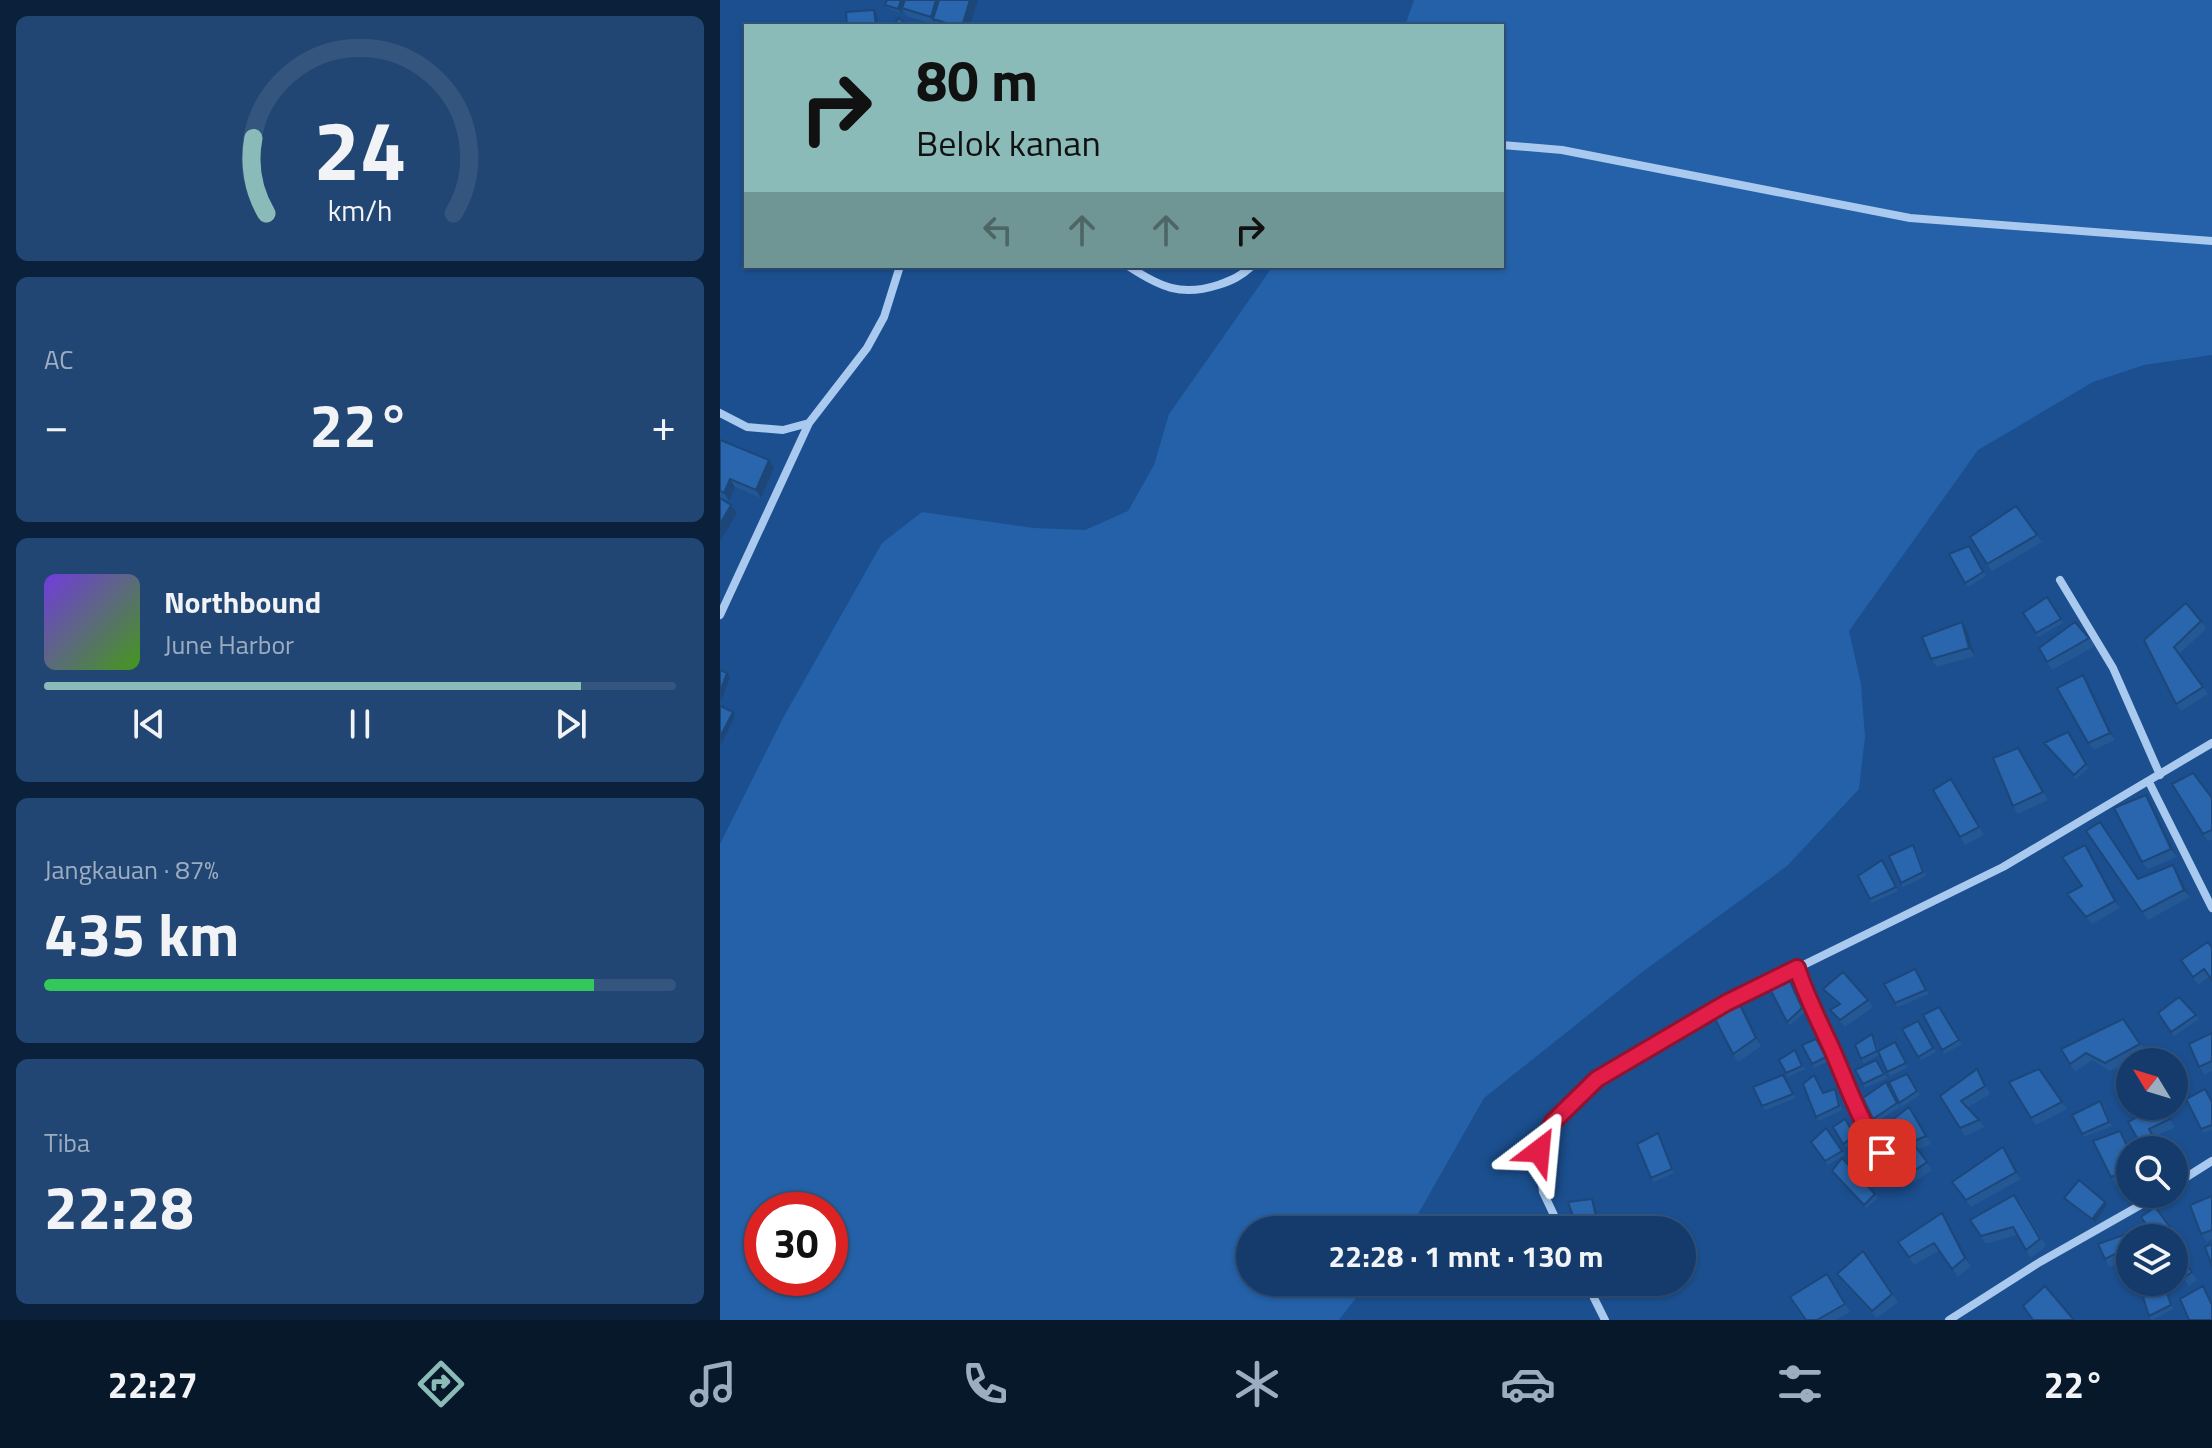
<!DOCTYPE html>
<html lang="id">
<meta charset="utf-8">
<style>
:root{--surface:#143b6b;--page:#214673;--text:#f1f3f6;--muted:#9dadc1;--line:#33557e;--accent:#8bbbb9}
body{margin:0;font-family:"Titillium Web",sans-serif;background:var(--page);color:var(--text);height:100vh;display:flex;flex-direction:column;font-size:30px;white-space:nowrap}
*{box-sizing:border-box;margin:0}
p{font-size:26px;color:var(--muted)}
.icon{flex:none;width:44px;height:44px;fill:none;stroke:currentColor;stroke-width:2;stroke-linecap:round;stroke-linejoin:round}
.map{position:relative;flex:1;overflow:hidden}
.details{display:flex;flex-direction:column;gap:16px;padding:16px;background:#0b203b;width:720px}
.details>*{flex:none}
.banner{position:absolute;left:24px;top:24px;width:760px;height:244px;border-radius:0px;box-shadow:0 2px 6px #0004,0 0 0 2px var(--line);background:#8bbbb9;color:#111;overflow:hidden}
.needle{width:52px;rotate:308deg}
.tools{position:absolute;left:1396px;top:1048px;display:grid;gap:16px}
.tools a{display:grid;place-items:center;width:72px;height:72px;border-radius:50%;background:var(--surface);box-shadow:0 2px 6px #0004,0 0 0 2px var(--line);font-size:40px}
.speed{position:absolute;left:24px;top:1192px;display:flex;gap:16px;font-size:40px;font-weight:700;text-align:center}
.speed>*{display:grid;place-content:center;width:104px;height:104px;border-radius:50%;background:var(--surface);box-shadow:0 2px 6px #0004,0 0 0 2px var(--line);line-height:1}
.speed .limit{border:12px solid #d22;background:#fff;color:#111}
.pin{position:absolute;display:grid;place-items:center;width:68px;height:68px;color:#fff;margin:-34px;border-radius:16px;box-shadow:0 4px 12px #0006}
.me{position:absolute;width:88px;margin:-44px;rotate:29deg;stroke-linejoin:round;filter:drop-shadow(0 0 6px #0008)}
.turn{display:flex;align-items:center;gap:28px;height:168px;padding:0 40px;font-size:36px}
.turn .icon{width:104px;height:104px;stroke-width:2.5}
.turn b{display:block;font-size:56px;line-height:68px}
.lanes{display:flex;align-items:center;height:76px;padding:0 40px;background:#0003;justify-content:center;gap:40px;direction:ltr}
.lanes .off{opacity:.35}
.big{font-size:60px;font-weight:700;line-height:1.1}
.details .card{flex:1;display:flex;flex-direction:column;justify-content:center;gap:12px;min-width:0;padding:0 28px;border-radius:12px;background:var(--page)}
.details .dial{align-items:center;gap:0}
.dial svg{height:208px;overflow:visible;fill:none;stroke:var(--line);stroke-width:7;stroke-linecap:round;text-anchor:middle}
.dial text{fill:var(--text);stroke:none}
.song{display:flex;align-items:center;gap:24px}
.cover{width:96px;height:96px;border-radius:12px;background:linear-gradient(135deg,hsl(260 70% 55%),hsl(100 70% 35%))}
.played{height:8px;border-radius:4px;background:linear-gradient(90deg,var(--accent) 85%,var(--line) 85%)}
.keys{display:flex;justify-content:space-around;direction:ltr}
.heat{display:flex;justify-content:space-between;align-items:center;font-size:44px;direction:ltr}
.charge{height:12px;border-radius:6px;background:linear-gradient(90deg,#34c759 87%,var(--line) 0)}
.trip{position:absolute;left:516px;top:1216px;width:460px;height:80px;border-radius:40px;background:var(--surface);box-shadow:0 2px 6px #0004,0 0 0 2px var(--line);font-weight:700;line-height:80px;text-align:center}
.tab-bar{display:flex;height:128px;justify-content:space-around;align-items:center;background:#08182b;color:var(--muted)}
.tab-bar .icon{width:56px;height:56px}
.tab-bar .active{color:var(--accent)}
.tab-bar b{font-size:36px;color:var(--text)}
main{display:flex;flex:1;min-height:0}
.map>svg:first-child{display:block}
.green{fill:#2461a8;fill-rule:evenodd}
.lines{fill:none;stroke-linecap:round;stroke-linejoin:round}
.minor{stroke:#a9c9ee;stroke-width:8}
.wall{fill:#245895}
.shaded-wall{fill:#1d4779}
.building{fill:#2a66ad;stroke:#1d4779;stroke-width:2}
.route-casing{stroke:#92132f;stroke-width:20}
.route{stroke:#e11d48;stroke-width:14}
</style>
<main>
<section class="details">
<div class="card dial"><svg viewBox="0 0 100 80">
<path d="M14 69A42 42 0 1 1 86 69"/>
<path d="M14 69A42 42 0 0 1 9 40" stroke="#8bbbb9"/>
<text x="50" y="56" font-size="32" font-weight="700">24</text>
<text x="50" y="72" font-size="11">km/h</text>
</svg></div>
<div class="card"><p>AC</p>
<div class="heat"><a>−</a><b class="big">22°</b><a>+</a></div>
</div>
<div class="card">
<div class="song"><i class="cover"></i><div><b>Northbound</b><p>June Harbor</p></div></div>
<div class="played"></div>
<div class="keys"><svg class="icon" aria-label="previous" viewBox="0 0 24 24"><path d="M18 5L8 12l10 7zM5 5v14"/></svg><svg class="icon" aria-label="pause" viewBox="0 0 24 24"><path d="M8 5v14M16 5v14"/></svg><svg class="icon" aria-label="next" viewBox="0 0 24 24"><path d="M6 5l10 7-10 7zM19 5v14"/></svg></div>
</div>
<div class="card"><p>Jangkauan · 87%</p><b class="big">435 km</b><div class="charge"></div></div>
<div class="card"><p>Tiba</p><b class="big">22:28</b></div>
</section>
<div class="map">
<svg width="1492" height="1320" viewBox="0 0 1492 1320">
<rect width="100%" height="100%" fill="#1b4f8f"/>
<path class="green" d="M694 0H1492V355L1424 365 1373 382 1258 450 1129 631 1141 684 1145 737 1139 789 1067 866 921 973 764 1098 689 1230H530V1282H648L619 1320H0V844L63 718 162 543 202 512 314 528 365 530 408 511 434 465 449 414 553 266H782V26H685ZM42 1210H110V1278H42Z"/>
<g class="lines">
<path class="minor" d="M782 145 842 150 1190 218 1492 241
M408 266C440 287 461 297 498 285 513 280 521 276 532 266
M0 413 27 427 63 430 89 423 147 348 164 317 180 266
M1340 580 1393 668 1440 775
M0 615 89 423
M1429 782 1492 908
M1077 968 1088 1001 1110 1045 1147 1132 1178 1174
M1454 1185 1492 1161
M841 1230 823 1192 819 1151 833 1122 877 1079 1006 1003 1283 867 1492 743
M866 1282 885 1320
M1229 1320 1320 1262 1440 1194"/>
</g>
<path class="wall" d="M258 0 250 26H218L216 23V25L187 16 182 9 181 13 168 8 165 5Z
M0 440 49 460 54 468 41 498 15 487 9 501 0 497Z
M1317 535 1322 542 1272 571 1267 564Z
M1249 546 1266 576 1248 587 1245 583Z
M1327 597 1343 623 1318 637 1303 613Z
M1481 621 1486 629 1459 654 1488 694 1461 711 1456 704 1424 640Z
M1247 630 1255 656 1217 667 1211 659Z
M1369 638 1375 646 1332 670 1327 662Z
M1368 683 1395 740 1374 750 1368 743Z
M1350 736 1368 768 1356 779 1327 746Z
M1298 748 1328 800 1298 814 1293 806Z
M1231 779 1264 835 1245 845 1240 837Z
M1492 798V840L1488 841 1483 834Z
M1431 803 1457 857 1428 869 1422 862Z
M1366 831 1418 879 1458 873 1470 897 1428 920Z
M1193 845 1196 849 1206 876 1183 887 1181 883Z
M1365 845 1400 908 1372 924 1347 894 1362 886Z
M1162 860 1178 891 1152 903 1150 899Z
M1488 942 1492 947V980L1489 977 1478 985 1461 960Z
M1195 969 1209 994 1178 1007 1175 1003Z
M1069 979 1085 1012 1070 1025 1067 1022Z
M1103 989 1148 1000 1153 1007 1125 1027 1110 1010 1118 1005 1109 996Z
M1019 1003 1024 1011 1041 1046 1018 1062 1013 1054Z
M1219 1007 1242 1044 1224 1054 1222 1050Z
M1438 1013 1476 1015 1479 1019 1454 1036Z
M1403 1019 1426 1051 1390 1071 1372 1060 1355 1072 1341 1049Z
M1198 1021 1216 1052 1201 1060 1182 1029Z
M1492 1033V1071L1485 1075 1479 1067Z
M1155 1038 1159 1051 1175 1042 1188 1067 1170 1076 1159 1055 1144 1063 1141 1059Z
M1099 1043 1109 1061 1094 1068 1092 1064Z
M1075 1050 1085 1069 1068 1077 1066 1073Z
M1156 1060 1167 1078 1145 1088 1135 1070Z
M1257 1069 1270 1094 1247 1108 1265 1127 1245 1136 1220 1096Z
M1319 1069 1347 1109 1316 1125 1311 1118Z
M1187 1074 1200 1095 1181 1107 1179 1103Z
M1063 1075 1076 1098 1045 1110 1042 1106Z
M1094 1075 1103 1093 1115 1089 1117 1093 1122 1110 1099 1121 1096 1117Z
M1166 1082 1180 1107 1156 1122 1153 1119Z
M1485 1089 1492 1101V1130L1484 1133 1481 1129Z
M1383 1104 1392 1126 1364 1137 1362 1134Z
M1440 1106 1455 1127 1434 1137 1442 1150H1424L1408 1122Z
M1194 1115 1211 1144 1198 1150 1212 1170 1194 1182 1188 1175Z
M1125 1119 1138 1140 1126 1148 1113 1127Z
M1106 1128 1125 1155 1108 1165 1091 1142Z
M1400 1131 1405 1138 1410 1150V1179L1396 1185 1391 1177Z
M938 1133 940 1137 954 1173 934 1182 931 1178Z
M1283 1147 1301 1179 1251 1207 1232 1182Z
M1112 1171 1155 1194 1158 1198 1146 1208Z
M1492 1196V1239L1487 1242 1481 1234Z
M1344 1198 1387 1205 1375 1223 1347 1202Z
M1300 1202 1326 1246 1311 1258 1297 1235 1266 1244 1250 1220Z
M1435 1207 1470 1253 1462 1260 1477 1280 1469 1286 1454 1265Z
M1227 1220 1251 1266 1238 1277 1220 1250 1194 1265 1178 1242Z
M1412 1232 1417 1238H1410V1263L1406 1258 1390 1267 1385 1259Z
M1143 1251 1178 1302 1157 1318 1122 1282 1117 1274Z
M1107 1274 1130 1312 1116 1320H1086Z
M1449 1294 1453 1309 1432 1320 1429 1316Z"/>
<path class="shaded-wall" d="M181 0H185L181 13 178 9Z
M216 0H224L213 19 216 23V25L211 17Z
M250 0H258L250 26H242Z
M154 10 157 14 158 26 156 25Z
M49 460 54 468 41 498 36 490Z
M10 479 15 487 9 501 4 493Z
M11 505 17 513 0 541V524Z
M1242 622 1247 630 1255 656 1249 648Z
M7 673 10 677 1 702 0 692Z
M1363 675 1368 683 1395 740 1390 733Z
M13 712 15 716 1 745 0 737Z
M1426 795 1431 803 1457 857 1451 849Z
M1365 845 1370 852 1400 908 1395 901Z
M1453 865 1458 873 1470 897 1464 890Z
M1019 1003 1024 1011 1041 1046 1036 1038Z
M1283 1147 1288 1154 1301 1179 1296 1172Z
M872 1199 874 1202 881 1230H879Z
M1385 1202 1387 1205 1375 1223 1372 1219Z
M1222 1213 1227 1220 1251 1266 1245 1258Z"/>
<path class="building" d="M167 0H181L178 9 165 5Z
M185 0H216L211 17 182 8Z
M219 0H250L242 26H236L213 19Z
M154 10 156 25 127 26 126 12Z
M179 18 188 26H172Z
M0 440 49 460 36 490 10 479 4 493 0 491Z
M0 498 11 505 0 524Z
M1296 506 1317 535 1267 564 1250 537Z
M1249 546 1263 572 1245 583 1229 554Z
M1327 597 1341 619 1316 633 1303 613Z
M1466 603 1481 621 1454 647 1483 687 1456 704 1424 640Z
M1242 622 1249 648 1211 659 1202 637Z
M1355 622 1369 638 1327 662 1319 648Z
M0 670 7 673 0 692Z
M1363 675 1390 733 1368 743 1337 688Z
M0 706 13 712 0 737Z
M1348 732 1366 764 1354 775 1324 743Z
M1298 748 1323 792 1293 806 1273 758Z
M1473 773 1492 798V830L1483 834 1452 784Z
M1231 779 1259 827 1240 837 1213 790Z
M1426 795 1451 849 1422 862 1394 808Z
M1380 822 1418 879 1453 865 1464 890 1422 912 1366 831Z
M1193 845 1203 872 1181 883 1169 856Z
M1365 845 1395 901 1366 917 1347 894 1362 886 1342 857Z
M1162 860 1176 887 1150 899 1138 876Z
M1488 942 1492 948V980L1484 969 1473 977 1461 960Z
M1195 969 1206 990 1175 1003 1164 984Z
M1123 972 1148 1000 1120 1020 1110 1010 1120 1004 1103 989Z
M1069 979 1082 1008 1067 1022 1050 989Z
M1459 997 1476 1015 1451 1032 1438 1013Z
M1019 1003 1036 1038 1013 1054 993 1015Z
M1219 1007 1239 1040 1222 1050 1203 1015Z
M1403 1019 1420 1044 1385 1063 1366 1053 1350 1064 1341 1049Z
M1198 1021 1213 1048 1198 1057 1182 1029Z
M1492 1033V1061L1479 1067 1469 1044Z
M1152 1034 1157 1051 1141 1059 1135 1045Z
M1096 1039 1106 1057 1092 1064 1082 1045Z
M1175 1042 1186 1063 1167 1072 1158 1051Z
M1075 1050 1082 1066 1066 1073 1059 1060Z
M1156 1060 1164 1074 1143 1084 1135 1070Z
M1257 1069 1265 1086 1241 1101 1259 1120 1240 1128 1220 1096Z
M1319 1069 1342 1102 1311 1118 1289 1082Z
M1187 1074 1197 1091 1179 1103 1169 1082Z
M1063 1075 1073 1094 1042 1106 1033 1087Z
M1094 1075 1103 1093 1115 1089 1119 1106 1096 1117 1083 1084Z
M1166 1082 1177 1103 1153 1119 1143 1098Z
M1485 1089 1492 1102V1125L1481 1129 1466 1099Z
M1380 1101 1389 1122 1362 1134 1352 1115Z
M1437 1106H1440L1450 1119 1429 1129 1438 1146 1434 1150H1424L1408 1122Z
M1189 1107 1206 1136 1192 1142 1207 1162 1188 1175 1163 1127Z
M1125 1119 1135 1136 1123 1144 1113 1127Z
M1106 1128 1122 1151 1105 1161 1091 1142Z
M1400 1131 1410 1152V1170L1391 1177 1373 1141Z
M938 1133 952 1169 931 1178 917 1144Z
M1283 1147 1296 1172 1246 1200 1232 1182Z
M1122 1158 1155 1194 1144 1205 1112 1171Z
M1359 1180 1385 1202 1372 1219 1344 1198Z
M1294 1195 1320 1239 1306 1250 1293 1227 1261 1236 1250 1220Z
M1492 1196V1230L1481 1234 1470 1205Z
M872 1199 879 1230H858L848 1202Z
M1435 1207 1464 1246 1456 1253 1472 1272 1463 1278 1454 1265V1238H1436L1421 1217Z
M1222 1213 1245 1258 1232 1269 1214 1243 1189 1257 1178 1242Z
M1412 1232 1416 1238H1410V1261L1401 1251 1385 1259 1378 1244Z
M1492 1244V1266L1485 1247Z
M1143 1251 1172 1294 1152 1311 1117 1274Z
M1107 1274 1125 1304 1097 1320H1086L1070 1297Z
M1325 1286 1354 1320H1313L1303 1306Z
M1483 1286 1492 1305V1320H1469L1460 1299Z
M1446 1290 1451 1305 1429 1316 1423 1297Z"/>
<g class="lines">
<defs>
<path id="route" d="M819 1151 833 1122 877 1079 1006 1003 1077 968C1086 996 1099 1021 1111 1047 1127 1083 1139 1121 1162 1153"/>
</defs>
<use href="#route" class="route-casing"/>
<use href="#route" class="route"/>
</g>
</svg>
<div class="tools">
<a><svg class="needle" viewBox="-14 -14 28 28"><path d="M0-13l5 13h-10z" fill="#e53935"/><path d="M0 13l5-13h-10z" fill="#9dadc1"/></svg></a>
<a><svg class="icon" aria-label="search" viewBox="0 0 24 24"><circle cx="10" cy="10" r="6"/><path d="M15 15l6 6"/></svg></a>
<a><svg class="icon" aria-label="layers" viewBox="0 0 24 24"><path d="M12 4l9 5-9 5-9-5zM3 14l9 5 9-5"/></svg></a>
</div>
<div class="speed"><div class="limit">30</div></div>
<div class="pin" style="left:1162px;top:1153px;background:#d93025"><svg class="icon" aria-label="arrive" viewBox="0 0 24 24"><path d="M6 21V4h12l-3 4 3 4H6"/></svg></div>
<svg class="me" style="left:819px;top:1151px" viewBox="-20 -20 40 40"><path d="M0-17L14 15 0 8-14 15z" fill="#e11d48" stroke="#fff" stroke-width="4"/></svg>
<div class="trip">22:28 · 1 mnt · 130 m</div>
<div class="banner">
<div class="turn"><svg class="icon" aria-label="right" viewBox="0 0 24 24"><path d="M7 20v-9h11M14 6l5 5-5 5"/></svg><div><b>80 m</b>Belok kanan</div></div>
<div class="lanes"><svg class="icon off" aria-label="left" viewBox="0 0 24 24"><path d="M17 20v-9H6M10 6l-5 5 5 5"/></svg><svg class="icon off" aria-label="ahead" viewBox="0 0 24 24"><path d="M12 20V5M6 11l6-6 6 6"/></svg><svg class="icon off" aria-label="ahead" viewBox="0 0 24 24"><path d="M12 20V5M6 11l6-6 6 6"/></svg><svg class="icon" aria-label="right" viewBox="0 0 24 24"><path d="M7 20v-9h11M14 6l5 5-5 5"/></svg></div>
</div>
</div>
</main>
<nav class="tab-bar">
<b>22:27</b>
<svg class="icon active" aria-label="directions" viewBox="0 0 24 24"><path d="M12 3l9 9-9 9-9-9zM9 14v-3h6M13 9l2 2-2 2"/></svg>
<svg class="icon" aria-label="music" viewBox="0 0 24 24"><path d="M9 18V5l10-2v13"/><circle cx="6" cy="18" r="3"/><circle cx="16" cy="16" r="3"/></svg>
<svg class="icon" aria-label="phone" viewBox="0 0 24 24"><path d="M5 4h4l2 5-3 2q2 4 5 5l2-3 5 2v4C11 20 4 13 5 4z"/></svg>
<svg class="icon" aria-label="climate" viewBox="0 0 24 24"><path d="M12 3v18M4 7l16 10M4 17L20 7"/></svg>
<svg class="icon" aria-label="car" viewBox="0 0 24 24"><path d="M5 17H2v-5l4-1 3-4h7l3 4 3 1v5h-3M9 17h6M6 11h13"/><circle cx="7" cy="17" r="2"/><circle cx="17" cy="17" r="2"/></svg>
<svg class="icon" aria-label="filters" viewBox="0 0 24 24"><path d="M4 7h16M4 17h16"/><circle cx="9" cy="7" r="2"/><circle cx="15" cy="17" r="2"/></svg>
<b>22°</b>
</nav>
